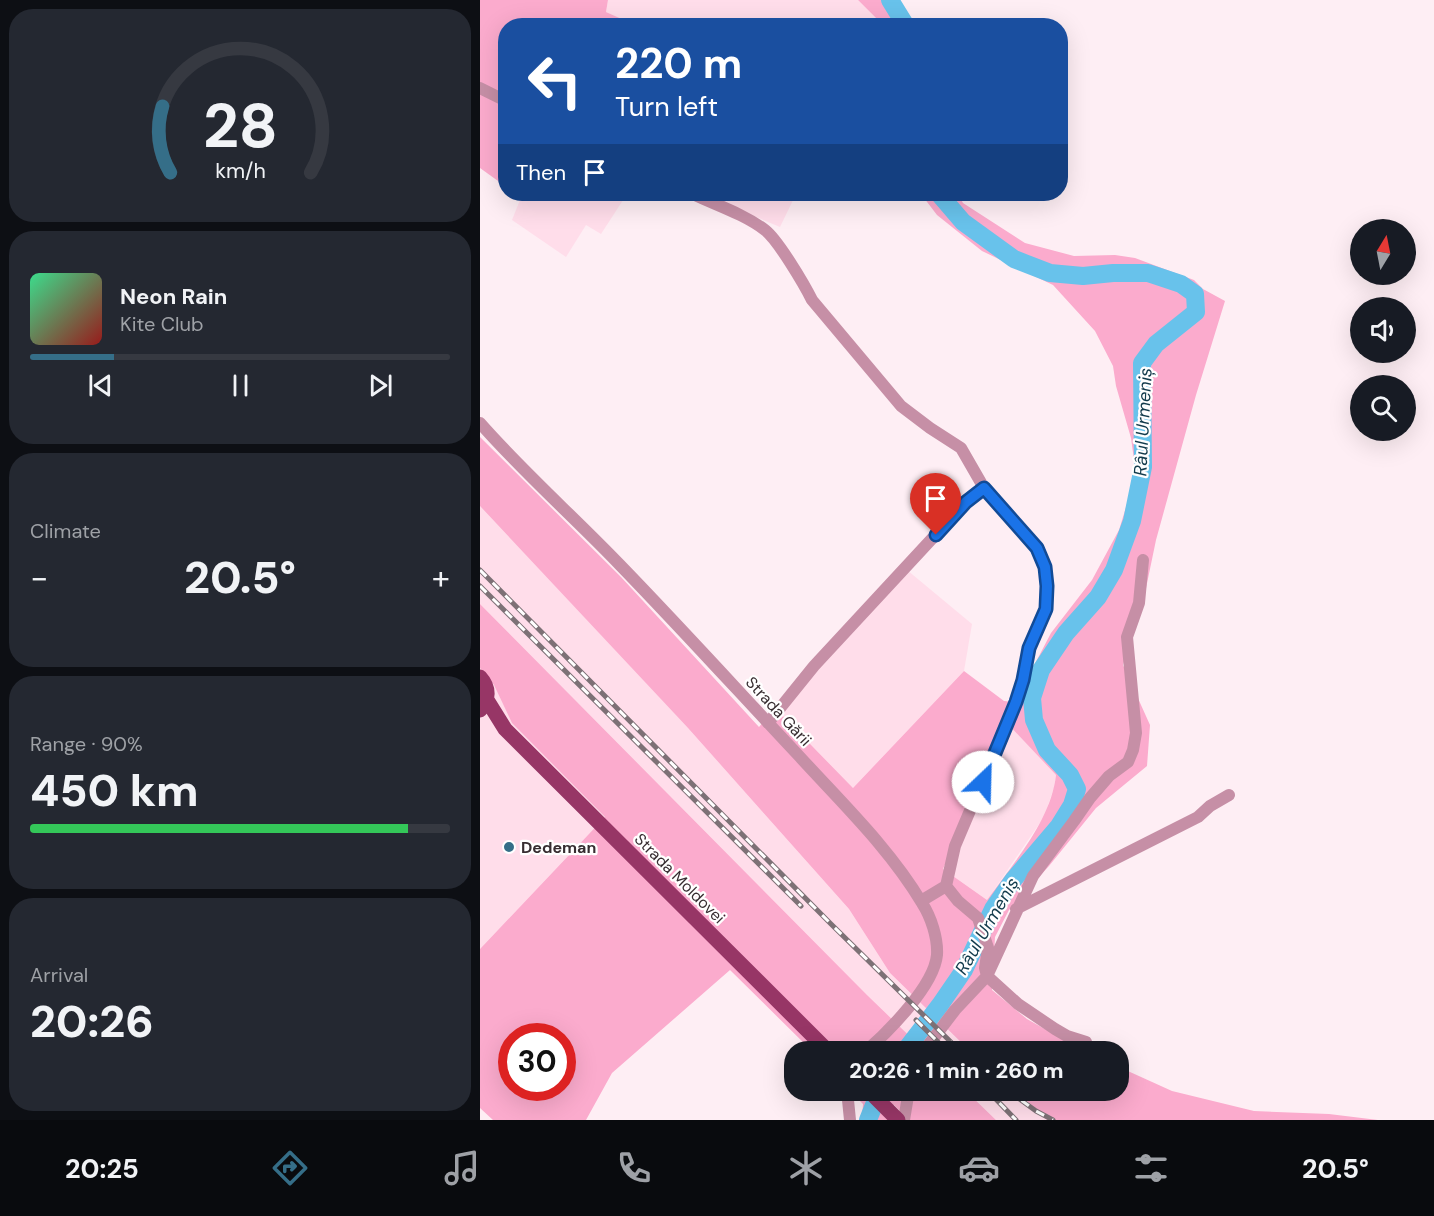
<!DOCTYPE html>
<meta charset="utf-8">
<style>
:root{--surface:#171b24;--page:#242831;--text:#f1f3f6;--muted:#9ea1a6;--line:#363941;--accent:#356e88}
body{margin:0;font-family:"DM Sans",sans-serif;background:var(--page);color:var(--text);height:100vh;display:flex;flex-direction:column;font-size:22px;white-space:nowrap}
*{box-sizing:border-box;margin:0}
p{font-size:20px;color:var(--muted)}
.icon{flex:none;width:33px;height:33px;fill:none;stroke:currentColor;stroke-width:2;stroke-linecap:round;stroke-linejoin:round}
.map{position:relative;flex:1;overflow:hidden}
.sheet{display:flex;flex-direction:column;gap:9px;padding:9px;background:#0d0f14;width:480px}
.sheet>*{flex:none}
.guide{position:absolute;left:18px;top:18px;width:570px;height:183px;border-radius:24px;box-shadow:0 6px 24px #0002;background:#1a4fa0;color:#fff;overflow:hidden}
.needle{width:39px;rotate:10deg}
.controls{position:absolute;left:870px;top:219px;display:grid;gap:12px}
.controls a{display:grid;place-items:center;width:66px;height:66px;border-radius:50%;background:var(--surface);box-shadow:0 6px 24px #0002;font-size:30px}
.speed{position:absolute;left:18px;top:1023px;display:flex;gap:12px;font-size:30px;font-weight:700;text-align:center}
.speed>*{display:grid;place-content:center;width:78px;height:78px;border-radius:50%;background:var(--surface);box-shadow:0 6px 24px #0002;line-height:1}
.speed .limit{border:9px solid #d22;background:#fff;color:#111}
.pin{position:absolute;display:grid;place-items:center;width:51px;height:51px;color:#fff;margin:-62px -26px;border-radius:50% 50% 50% 0;rotate:-45deg;box-shadow:0 0 6px #0007}
.pin .icon{rotate:45deg}
.me{position:absolute;width:66px;margin:-33px;rotate:24deg;stroke-linejoin:round;filter:drop-shadow(0 0 4px #0008)}
.turn{display:flex;align-items:center;gap:21px;height:126px;padding:0 18px;font-size:27px}
.turn .icon{width:78px;height:78px;stroke-width:2.5}
.turn b{display:block;font-size:42px;line-height:51px}
.then{display:flex;align-items:center;height:57px;padding:0 18px;background:#0003;gap:12px;font-size:22px}
.big{font-size:45px;font-weight:800;line-height:1.1}
.sheet .card{flex:1;display:flex;flex-direction:column;justify-content:center;gap:9px;min-width:0;padding:0 21px;border-radius:24px;background:var(--page)}
.sheet .dial{align-items:center;gap:0}
.dial svg{height:156px;overflow:visible;fill:none;stroke:var(--line);stroke-width:7;stroke-linecap:round;text-anchor:middle}
.dial text{fill:var(--text);stroke:none}
.song{display:flex;align-items:center;gap:18px}
.cover{width:72px;height:72px;border-radius:9px;background:linear-gradient(135deg,hsl(150 70% 55%),hsl(0 70% 35%))}
.played{height:6px;border-radius:3px;background:linear-gradient(90deg,var(--accent) 20%,var(--line) 20%)}
.keys{display:flex;justify-content:space-around;direction:ltr}
.heat{display:flex;justify-content:space-between;align-items:center;font-size:33px;direction:ltr}
.charge{height:9px;border-radius:4px;background:linear-gradient(90deg,#34c759 90%,var(--line) 0)}
.trip{position:absolute;left:304px;top:1041px;width:345px;height:60px;border-radius:24px;background:var(--surface);box-shadow:0 6px 24px #0002;font-weight:800;line-height:60px;text-align:center}
.dock{display:flex;height:96px;justify-content:space-around;align-items:center;background:#090b0e;color:var(--muted)}
.dock .icon{width:42px;height:42px}
.dock .active{color:var(--accent)}
.dock b{font-size:27px;color:var(--text)}
main{display:flex;flex:1;min-height:0}
.map>svg:first-child{display:block}
.built{fill:#ffddea}
.green{fill:#fbabcd;fill-rule:evenodd}
.lines{fill:none;stroke-linecap:round;stroke-linejoin:round}
.river{stroke:#68c2eb;stroke-width:18}
.minor{stroke:#c68fa6;stroke-width:12}
.major{stroke:#973666;stroke-width:15}
.rail-casing{stroke:#7d7176;stroke-width:5}
.rail{stroke:#fff;stroke-width:3;stroke-dasharray:9;stroke-linecap:butt}
.route-casing{stroke:#114b97;stroke-width:15}
.route{stroke:#1a73e8;stroke-width:10}
.poi-dot{fill:#356e88;stroke:#fff;stroke-width:2}
.labels{text-anchor:middle;stroke-width:4.5;stroke-linejoin:round;paint-order:stroke}
.street-label{font-size:16px;fill:#372d31;stroke:#fff}
.poi-label{font-size:16px;font-weight:bold;fill:#372d31;stroke:#fff;text-anchor:start}
.water-label{font-size:18px;font-style:italic;fill:#123b4c;stroke:#fff}
</style>
<main>
<section class="sheet">
<div class="card dial"><svg viewBox="0 0 100 80">
<path d="M14 69A42 42 0 1 1 86 69"/>
<path d="M14 69A42 42 0 0 1 10 35" stroke="#356e88"/>
<text x="50" y="56" font-size="32" font-weight="700">28</text>
<text x="50" y="72" font-size="11">km/h</text>
</svg></div>
<div class="card">
<div class="song"><i class="cover"></i><div><b>Neon Rain</b><p>Kite Club</p></div></div>
<div class="played"></div>
<div class="keys"><svg class="icon" aria-label="previous" viewBox="0 0 24 24"><path d="M18 5L8 12l10 7zM5 5v14"/></svg><svg class="icon" aria-label="pause" viewBox="0 0 24 24"><path d="M8 5v14M16 5v14"/></svg><svg class="icon" aria-label="next" viewBox="0 0 24 24"><path d="M6 5l10 7-10 7zM19 5v14"/></svg></div>
</div>
<div class="card"><p>Climate</p>
<div class="heat"><a>−</a><b class="big">20.5°</b><a>+</a></div>
</div>
<div class="card"><p>Range · 90%</p><b class="big">450 km</b><div class="charge"></div></div>
<div class="card"><p>Arrival</p><b class="big">20:26</b></div>
</section>
<div class="map">
<svg width="954" height="1120" viewBox="0 0 954 1120">
<rect width="100%" height="100%" fill="#feeef4"/>
<path class="built" d="M128 0H378L403 25 155 26 126 12Z
M38 194H147L121 234 106 225 86 257 32 220 42 195Z
M222 194H316L300 227Z
M0 506 208 728 369 909 410 973 490 1051H445L387 995 0 604Z
M427 570 492 624 484 671 373 788 295 708Z
M0 668 14 685 33 723 125 817 0 949Z
M528 723 576 775 574 788 564 817 507 900 463 869Z
M486 1091H536L567 1120H516Z"/>
<path class="green" d="M0 0H128L126 12 155 25 26 26 25 186 0 168Z
M378 0H418L428 13 433 25H403Z
M441 194H478L483 203 545 243 594 256 635 255 655 258 714 280 723 289 745 301 716 395 676 540 665 593 643 665 670 725 667 766 616 808 569 866 529 910 515 937 512 990 547 1019 604 1051H490L410 973 369 909 208 728 0 506V437L141 577 279 727 295 708 373 788 484 671 524 701 535 702 571 633 612 580 639 530 651 491 655 467 651 438 636 386 633 366 615 331 573 285 502 251 457 215ZM528 724 576 775C571 821 533 863 507 900L463 869Z
M0 604 387 995 445 1051H332L250 970 132 1073 106 1120H13L0 1108V949L125 817 32 723 14 685 0 668ZM32 1036H82V1088H32Z
M639 1067 692 1091 774 1111 849 1114 898 1120H567L536 1091 639 1090Z
M370 1091H486L516 1120H429L414 1105 409 1120H382L383 1104Z"/>
<g class="lines">
<path class="river" d="M410 0 426 26
M424 1052 460 1005 484 970 513 909 534 879 579 826 592 805 597 789 590 775 567 750 554 720 552 698 561 670 586 633 618 597 634 570 652 521 663 467 662 363 676 344 716 312 715 294 701 284 668 273H633L603 276 570 273 534 259 483 222 459 194
M388 1120 394 1105"/>
<path class="minor" d="M0 88 26 101
M213 194C236 205 264 214 285 230 298 240 324 284 332 300L421 406 450 428 481 448 504 488 557 548 565 567 567 587 566 609 549 648 544 680 536 702 475 846 466 886 441 901
M0 423C44 473 94 517 140 565 201 628 260 693 320 757 362 803 410 849 442 903 451 917 458 938 457 955 454 986 408 1032 385 1052
M288 723 334 666 486 502 504 488
M466 886 478 901 498 918 508 948 505 968 507 976 538 1004 575 1029 587 1036 606 1042
M536 909 718 817 730 806 749 795
M443 1052 475 1010 507 976 553 876 594 821 610 798 629 776 648 762 653 750 656 733 647 637 659 603 663 560
M367 1090 370 1120
M424 1120 429 1090"/>
<path class="major" d="M0 677C10 688 9 700 0 710
M7 700 25 729 349 1052
M388 1090 418 1120"/>
<defs>
<path id="rail" d="M0 570 351 924 481 1052
M0 586 321 906
M436 1020 468 1052
M507 1090 536 1120
M527 1090 556 1111 573 1120"/>
</defs>
<use href="#rail" class="rail-casing"/>
<use href="#rail" class="rail"/>
</g>
<g class="lines">
<defs>
<path id="route" d="M456 535 486 502 504 488 557 548 565 567 567 586 566 609 549 648 543 680 536 702 503 782"/>
</defs>
<use href="#route" class="route-casing"/>
<use href="#route" class="route"/>
</g>
<circle class="poi-dot" cx="29" cy="847" r="6"/>
<g class="labels">
<g class="street-label">
<text transform="translate(299 711) rotate(47)" y="6">Strada Gării</text>
<text transform="translate(200 878) rotate(45)" y="6">Strada Moldovei</text>
</g>
<g class="poi-label">
<text x="41" y="853">Dedeman</text>
</g>
<g class="water-label">
<text transform="translate(663 422) rotate(-87)" y="6">Râul Urmeniș</text>
<text transform="translate(507 926) rotate(-60)" y="6">Râul Urmeniș</text>
</g>
</g>
</svg>
<div class="controls">
<a><svg class="needle" viewBox="-14 -14 28 28"><path d="M0-13l5 13h-10z" fill="#e53935"/><path d="M0 13l5-13h-10z" fill="#9ea1a6"/></svg></a>
<a><svg class="icon" aria-label="sound" viewBox="0 0 24 24"><path d="M4 9h4l5-4v14l-5-4H4zM17 9q2 3 0 6"/></svg></a>
<a><svg class="icon" aria-label="search" viewBox="0 0 24 24"><circle cx="10" cy="10" r="6"/><path d="M15 15l6 6"/></svg></a>
</div>
<div class="speed"><div class="limit">30</div></div>
<div class="pin" style="left:456px;top:535px;background:#d93025"><svg class="icon" aria-label="arrive" viewBox="0 0 24 24"><path d="M6 21V4h12l-3 4 3 4H6"/></svg></div>
<svg class="me" style="left:503px;top:782px" viewBox="-20 -20 40 40"><circle r="19" fill="#fff"/><path d="M0-13L10 11 0 6-10 11z" fill="#1a73e8"/></svg>
<div class="trip">20:26 · 1 min · 260 m</div>
<div class="guide">
<div class="turn"><svg class="icon" aria-label="left" viewBox="0 0 24 24"><path d="M17 20v-9H6M10 6l-5 5 5 5"/></svg><div><b>220 m</b>Turn left</div></div>
<div class="then">Then<svg class="icon" aria-label="arrive" viewBox="0 0 24 24"><path d="M6 21V4h12l-3 4 3 4H6"/></svg></div>
</div>
</div>
</main>
<nav class="dock">
<b>20:25</b>
<svg class="icon active" aria-label="directions" viewBox="0 0 24 24"><path d="M12 3l9 9-9 9-9-9zM9 14v-3h6M13 9l2 2-2 2"/></svg>
<svg class="icon" aria-label="music" viewBox="0 0 24 24"><path d="M9 18V5l10-2v13"/><circle cx="6" cy="18" r="3"/><circle cx="16" cy="16" r="3"/></svg>
<svg class="icon" aria-label="phone" viewBox="0 0 24 24"><path d="M5 4h4l2 5-3 2q2 4 5 5l2-3 5 2v4C11 20 4 13 5 4z"/></svg>
<svg class="icon" aria-label="climate" viewBox="0 0 24 24"><path d="M12 3v18M4 7l16 10M4 17L20 7"/></svg>
<svg class="icon" aria-label="car" viewBox="0 0 24 24"><path d="M5 17H2v-5l4-1 3-4h7l3 4 3 1v5h-3M9 17h6M6 11h13"/><circle cx="7" cy="17" r="2"/><circle cx="17" cy="17" r="2"/></svg>
<svg class="icon" aria-label="filters" viewBox="0 0 24 24"><path d="M4 7h16M4 17h16"/><circle cx="9" cy="7" r="2"/><circle cx="15" cy="17" r="2"/></svg>
<b>20.5°</b>
</nav>
